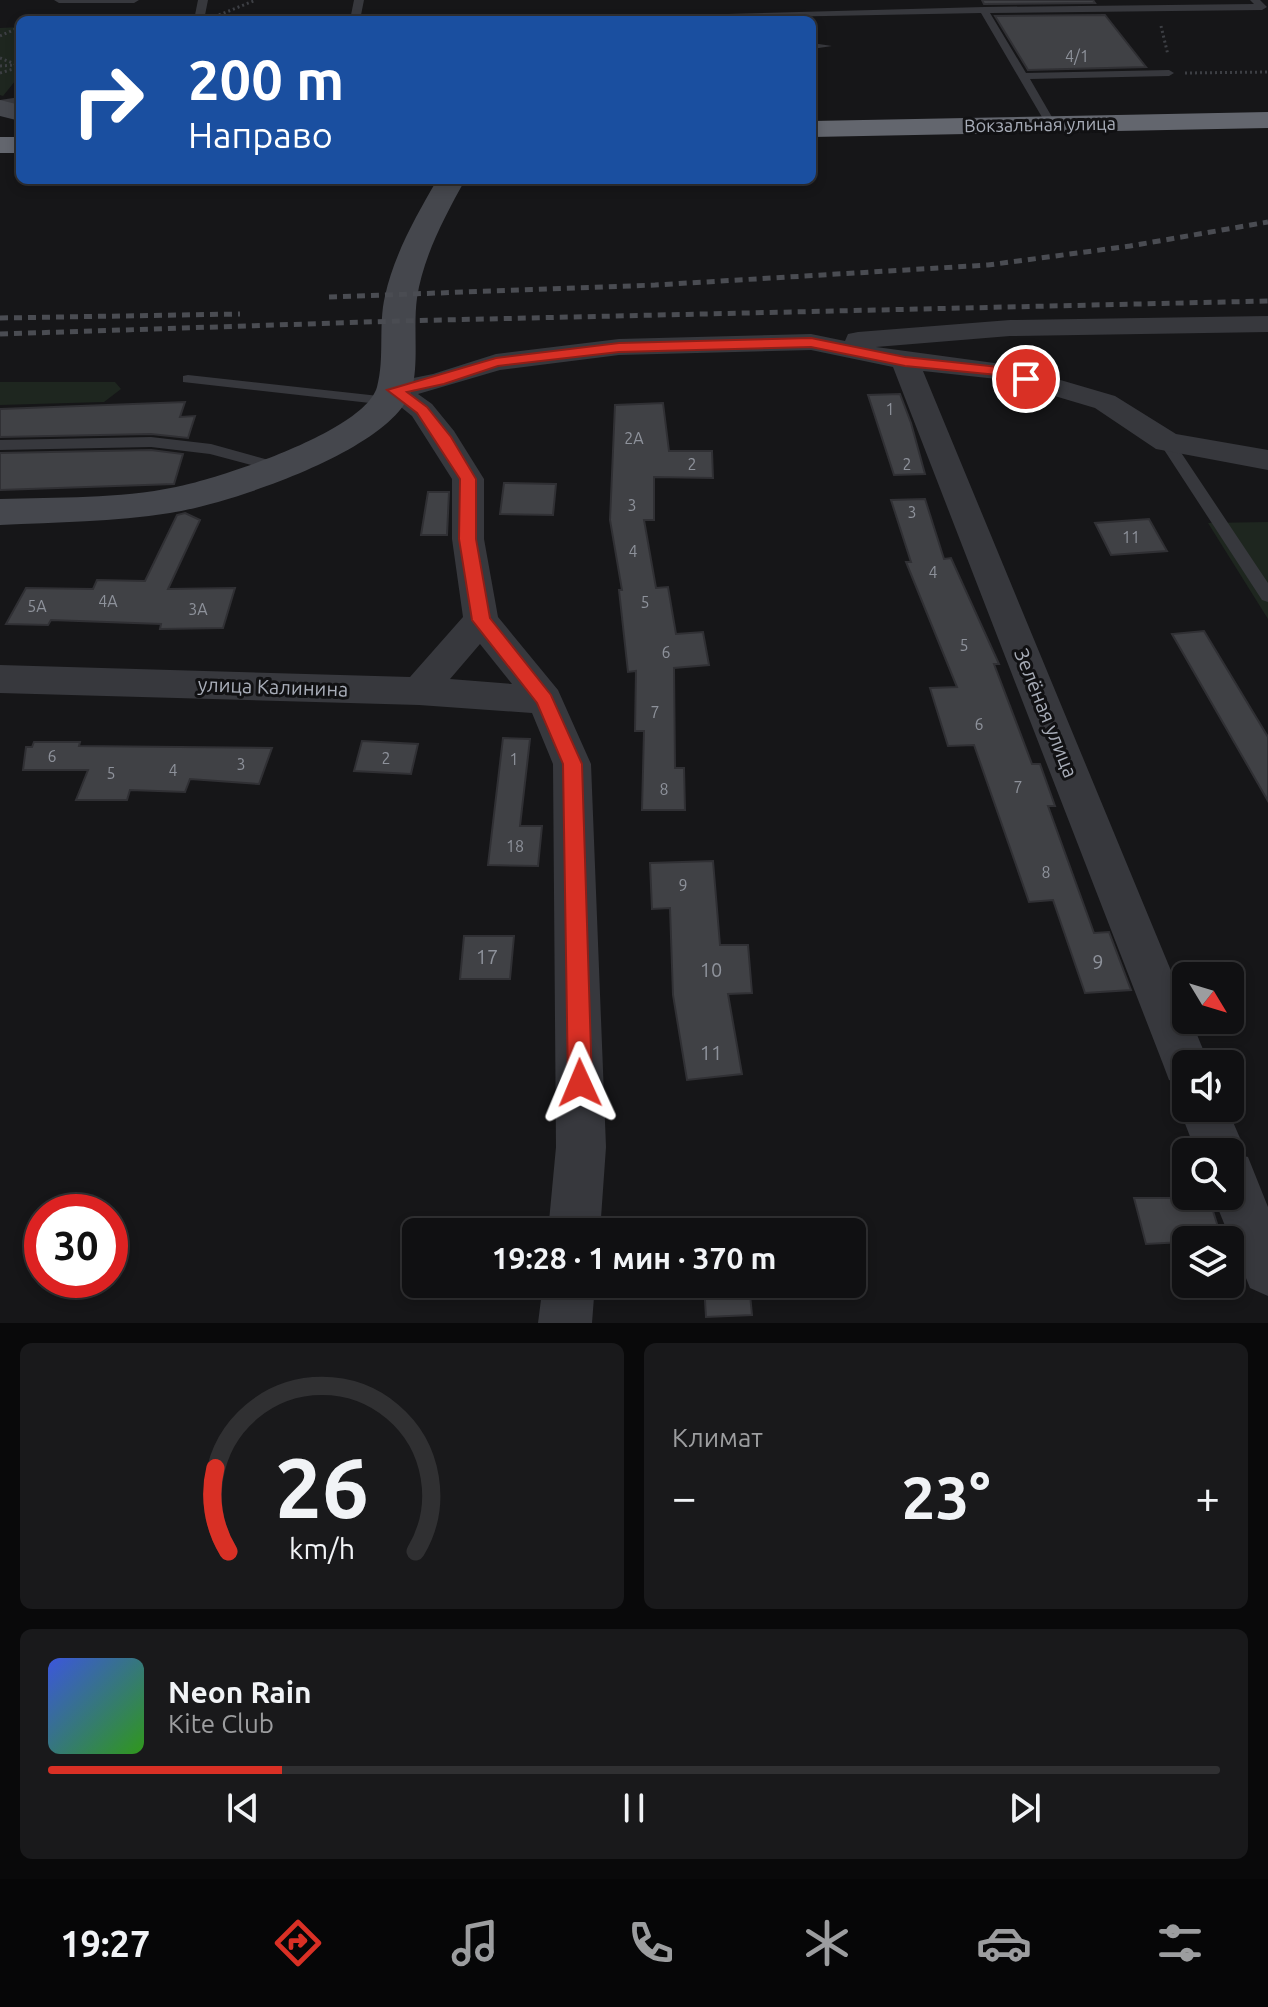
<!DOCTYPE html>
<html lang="ru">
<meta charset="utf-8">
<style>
:root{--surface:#101012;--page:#19191b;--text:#f1f3f6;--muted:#9c9d9f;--line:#303032;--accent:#d93025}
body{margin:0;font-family:Ubuntu,sans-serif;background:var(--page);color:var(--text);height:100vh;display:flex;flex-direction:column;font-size:30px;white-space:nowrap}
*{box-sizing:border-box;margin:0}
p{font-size:26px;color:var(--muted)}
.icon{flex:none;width:44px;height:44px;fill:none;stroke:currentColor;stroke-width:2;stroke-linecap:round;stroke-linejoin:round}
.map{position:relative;height:1323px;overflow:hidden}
.sheet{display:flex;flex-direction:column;gap:20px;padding:20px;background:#09090a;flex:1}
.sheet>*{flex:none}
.hud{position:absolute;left:16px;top:16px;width:800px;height:168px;border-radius:12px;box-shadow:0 4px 12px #0003,0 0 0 2px var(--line);background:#1a4fa0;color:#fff;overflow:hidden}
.needle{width:52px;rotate:128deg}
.controls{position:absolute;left:1172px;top:962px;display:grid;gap:16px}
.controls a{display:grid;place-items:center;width:72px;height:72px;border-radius:12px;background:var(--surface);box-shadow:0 4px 12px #0003,0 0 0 2px var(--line);font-size:40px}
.speed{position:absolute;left:24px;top:1194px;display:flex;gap:16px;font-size:40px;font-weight:700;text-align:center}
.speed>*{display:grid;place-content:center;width:104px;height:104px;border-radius:50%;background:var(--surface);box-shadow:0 4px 12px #0003,0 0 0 2px var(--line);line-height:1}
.speed .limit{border:12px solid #d22;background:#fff;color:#111}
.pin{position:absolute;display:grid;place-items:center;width:68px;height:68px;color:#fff;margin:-34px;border:4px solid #fff;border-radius:50%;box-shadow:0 2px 8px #0007}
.me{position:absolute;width:88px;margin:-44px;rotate:359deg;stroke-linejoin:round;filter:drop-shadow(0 0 6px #0008)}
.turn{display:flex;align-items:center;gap:28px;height:168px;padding:0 40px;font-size:36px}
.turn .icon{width:104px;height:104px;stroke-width:2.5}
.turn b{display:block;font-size:56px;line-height:68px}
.big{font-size:60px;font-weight:600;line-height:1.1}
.sheet .card{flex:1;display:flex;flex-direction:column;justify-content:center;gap:12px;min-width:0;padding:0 28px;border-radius:12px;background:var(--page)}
.sheet .dial{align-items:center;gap:0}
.dial svg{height:208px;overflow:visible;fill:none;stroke:var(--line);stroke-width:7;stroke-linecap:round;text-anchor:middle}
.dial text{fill:var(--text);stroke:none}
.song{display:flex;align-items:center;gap:24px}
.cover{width:96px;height:96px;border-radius:12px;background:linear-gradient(135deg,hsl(230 70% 55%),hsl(110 70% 35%))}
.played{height:8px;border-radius:4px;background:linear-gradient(90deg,var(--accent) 20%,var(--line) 20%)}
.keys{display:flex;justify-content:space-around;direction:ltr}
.heat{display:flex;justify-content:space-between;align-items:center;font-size:44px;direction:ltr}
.sheet .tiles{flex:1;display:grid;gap:20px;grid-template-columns:1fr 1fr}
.card:last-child{grid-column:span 2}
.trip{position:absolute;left:402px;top:1218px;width:464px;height:80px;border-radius:12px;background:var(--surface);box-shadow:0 4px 12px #0003,0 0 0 2px var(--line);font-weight:600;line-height:80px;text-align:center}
.dock{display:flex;height:128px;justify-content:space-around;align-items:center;background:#060607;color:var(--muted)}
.dock .icon{width:56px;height:56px}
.dock .active{color:var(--accent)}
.dock b{font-size:36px;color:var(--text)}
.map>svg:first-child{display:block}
.green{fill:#1e261f}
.building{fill:#404145;stroke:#303034;stroke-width:2}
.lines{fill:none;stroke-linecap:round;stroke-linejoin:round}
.path{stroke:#3d3f44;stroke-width:3;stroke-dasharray:2 3;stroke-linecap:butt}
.lane{fill:#37383d;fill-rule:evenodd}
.street{fill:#37383d;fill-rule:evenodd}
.secondary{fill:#45474d;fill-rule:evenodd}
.highway{fill:#63666e;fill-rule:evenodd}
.rail{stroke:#4a4c52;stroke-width:5;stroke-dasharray:8 6;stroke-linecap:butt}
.route{fill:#d93025;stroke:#8d1f18;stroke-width:2}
.labels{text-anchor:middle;stroke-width:6;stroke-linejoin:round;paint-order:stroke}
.number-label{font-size:16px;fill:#8e929b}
.far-street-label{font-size:18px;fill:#a8adb8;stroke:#111113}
.street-label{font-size:20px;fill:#a8adb8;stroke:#111113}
.near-number-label{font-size:20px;fill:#8e929b}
</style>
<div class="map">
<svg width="1268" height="1323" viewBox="0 0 1268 1323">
<rect width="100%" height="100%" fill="#161618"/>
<path class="green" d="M20 27V75L3 96 0 95V28Z
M0 382H115L121 389 104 402 0 405Z
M1268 522V619L1208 523Z"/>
<path class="building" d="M982 0H1093L1095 3 984 4Z
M1105 15 1146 67 1028 70 995 16Z
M900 394 911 423 925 474 894 475 868 395Z
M185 402 180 417 195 416 188 438 151 434 0 437V409Z
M663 403 669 451H712L713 478 654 477V520H644L656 588 668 587 676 634 703 632 709 665 674 668 675 768H684L685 810H642L644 731H635L636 671 628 672 619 590H622L610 520 615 405Z
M151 450 183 454 174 484 0 490V453Z
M504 483 556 484 553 515 500 514Z
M428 492H449L447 535H421Z
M925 499 944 559 951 558 999 664H994L1032 764H1040L1055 806H1048L1094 933 1109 932 1131 990 1085 993 1053 900 1029 902 974 745 948 746 930 688 957 687 906 562H911L891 500Z
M185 513 200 520 168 589 235 588 223 628 160 629 161 624 51 620 48 625 6 624 26 588 93 589 97 580 145 581 177 515Z
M1149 519 1167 551 1111 555 1095 523Z
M1204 631 1268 737V801L1172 634Z
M503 738 530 739 520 826H542L538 866 488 865Z
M362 741 418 744 411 774 354 771Z
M34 742H80L79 746 272 748 259 784 190 779 185 792 130 790 127 800H76L88 770H23L26 747H32Z
M713 861 720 945H748L752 993 728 994 742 1074 687 1080 673 995 670 908 652 909 650 863Z
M464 936H514L510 979H460Z
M1134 1198H1209L1222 1240 1146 1244Z
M704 1284H749L752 1315 706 1317Z"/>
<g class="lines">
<path class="path" d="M219 15 256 0
M1161 26 1168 55
M0 36 20 27
M0 58 20 66
M0 66 15 65
M0 73 20 67
M1185 73 1268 72"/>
<path class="lane" d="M54 0H139L134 3H59Z
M198 0H208L204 20H194Z
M354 0H364L360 20H350Z
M1250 0H1260L1267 7 1262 10 990 13 1026 73 1169 70 1174 73 1169 76 1030 79 1056 124 1051 127 1046 124 981 13 612 20 617 17 984 7 1254 4Z
M812 43 832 46 812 49Z
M20 97V103L0 106V100Z
M188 375 388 397 395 401 388 405 183 382V376Z
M151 437 211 444 287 465 290 468 282 473 210 454 151 447 0 450V440Z
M1167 437 1172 439 1268 583V602L1262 600 1159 442Z"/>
<path class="street" d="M1268 316V332L1010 336 876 347 1009 365 1115 396 1176 434 1268 450V470L1167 451 1156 449 1095 408 997 379 923 371 1186 1007V1020H1191L1209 1064H1186V1086L1169 1080 1163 1064 893 367 811 350 619 355 500 370 418 394 432 404 454 431 484 479V539L498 617 558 690 591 764 606 1147 600 1232H548L556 1147 553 764 532 713 419 705 0 693V665L410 677 463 617 452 539V479L412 416 380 390 384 384 433 374 496 354 619 339 811 334 845 341 848 334 858 332 1010 320ZM480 644 512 684 450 679Z
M1186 1092V1108H1227L1246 1152 1244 1156 1248 1157 1268 1207V1296L1250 1288 1213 1196H1230V1152H1196L1179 1108Z
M543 1284H595L592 1323H538Z"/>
<path class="secondary" d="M0 100 20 105V121L0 116Z
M437 180H465C445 216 423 257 417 298 413 326 419 362 412 389 394 450 228 504 170 513 114 522 57 522 0 525V499C58 497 118 499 176 487 219 478 364 432 377 387 385 358 378 325 385 296 394 255 416 216 437 180Z"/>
<path class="highway" d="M1268 112V128L812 137V121Z
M0 137H20V153H0Z"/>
<path class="rail" d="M329 297 655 285 988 265 1130 246 1268 222
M0 318 240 314
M0 334 398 321 1268 301"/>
</g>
<path class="route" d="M811 338 905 357 999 367 1033 379 1026 383 998 375 905 366 811 347 619 352 498 366 444 384 407 392 427 407 451 437 476 479V539L490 618 551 695 582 764 592 1083 588 1091 580 1095 571 1091 568 1083 563 764 537 703 472 620 459 539 460 479 417 413 387 390 496 358 619 343Z"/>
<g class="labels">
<g class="number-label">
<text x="1077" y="62">4/1</text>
<text x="890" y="415">1</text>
<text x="634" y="444">2А</text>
<text x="692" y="470">2</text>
<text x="907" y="470">2</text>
<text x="632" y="511">3</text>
<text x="912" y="518">3</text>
<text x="1131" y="543">11</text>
<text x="633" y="557">4</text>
<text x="933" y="578">4</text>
<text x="108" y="607">4А</text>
<text x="645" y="608">5</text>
<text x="37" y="612">5А</text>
<text x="198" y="615">3А</text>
<text x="964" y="651">5</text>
<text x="666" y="658">6</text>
<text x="655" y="718">7</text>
<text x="979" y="730">6</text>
<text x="52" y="762">6</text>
<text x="386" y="764">2</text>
<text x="514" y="765">1</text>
<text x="241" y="770">3</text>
<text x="173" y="776">4</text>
<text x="111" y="779">5</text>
<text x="1018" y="793">7</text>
<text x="664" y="795">8</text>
<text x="515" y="852">18</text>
<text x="1046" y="878">8</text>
<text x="683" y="891">9</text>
</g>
<g class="far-street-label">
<text transform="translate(1040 125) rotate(-1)" y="6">Вокзальная улица</text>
</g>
<g class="street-label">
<text transform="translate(273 687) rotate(2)" y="7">улица Калинина</text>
<text transform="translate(1046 713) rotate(68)" y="7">Зелёная улица</text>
</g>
<g class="near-number-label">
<text x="487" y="964">17</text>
<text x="1098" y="969">9</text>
<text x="711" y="977">10</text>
<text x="711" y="1060">11</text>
</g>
</g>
</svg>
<div class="controls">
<a><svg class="needle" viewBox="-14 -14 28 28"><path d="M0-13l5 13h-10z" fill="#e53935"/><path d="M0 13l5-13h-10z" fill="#9c9d9f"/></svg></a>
<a><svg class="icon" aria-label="sound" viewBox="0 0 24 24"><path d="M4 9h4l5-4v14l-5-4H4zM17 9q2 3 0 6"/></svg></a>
<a><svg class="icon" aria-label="search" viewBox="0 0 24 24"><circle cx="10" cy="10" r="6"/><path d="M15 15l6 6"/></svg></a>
<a><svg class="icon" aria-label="layers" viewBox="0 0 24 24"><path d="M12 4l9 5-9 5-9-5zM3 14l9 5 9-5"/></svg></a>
</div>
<div class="speed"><div class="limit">30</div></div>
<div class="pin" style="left:1026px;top:379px;background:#d93025"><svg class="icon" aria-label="arrive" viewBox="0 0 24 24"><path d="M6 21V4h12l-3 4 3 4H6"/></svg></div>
<svg class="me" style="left:580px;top:1083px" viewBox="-20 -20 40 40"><path d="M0-17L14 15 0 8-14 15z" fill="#d93025" stroke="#fff" stroke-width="4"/></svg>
<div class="trip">19:28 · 1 мин · 370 m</div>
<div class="hud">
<div class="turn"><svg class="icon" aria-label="right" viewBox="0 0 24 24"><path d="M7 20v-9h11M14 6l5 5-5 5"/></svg><div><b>200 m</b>Направо</div></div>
</div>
</div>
<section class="sheet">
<div class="tiles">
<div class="card dial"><svg viewBox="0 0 100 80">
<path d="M14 69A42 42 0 1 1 86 69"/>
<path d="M14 69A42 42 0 0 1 9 37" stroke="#d93025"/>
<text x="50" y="56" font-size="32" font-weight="700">26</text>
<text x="50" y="72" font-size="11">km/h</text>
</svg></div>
<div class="card"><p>Климат</p>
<div class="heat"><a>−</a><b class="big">23°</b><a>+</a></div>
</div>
<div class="card">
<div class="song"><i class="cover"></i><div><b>Neon Rain</b><p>Kite Club</p></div></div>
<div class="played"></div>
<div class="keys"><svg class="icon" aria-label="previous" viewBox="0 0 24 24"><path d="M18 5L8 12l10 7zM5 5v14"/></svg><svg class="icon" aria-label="pause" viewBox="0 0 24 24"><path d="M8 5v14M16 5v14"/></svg><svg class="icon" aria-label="next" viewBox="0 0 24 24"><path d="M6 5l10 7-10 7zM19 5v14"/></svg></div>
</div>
</div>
</section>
<nav class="dock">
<b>19:27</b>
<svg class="icon active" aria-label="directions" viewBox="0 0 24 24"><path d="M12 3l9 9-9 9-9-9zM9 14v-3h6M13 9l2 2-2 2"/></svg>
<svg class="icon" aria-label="music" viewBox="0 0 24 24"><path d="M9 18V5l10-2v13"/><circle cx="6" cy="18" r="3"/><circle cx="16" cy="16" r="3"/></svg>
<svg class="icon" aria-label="phone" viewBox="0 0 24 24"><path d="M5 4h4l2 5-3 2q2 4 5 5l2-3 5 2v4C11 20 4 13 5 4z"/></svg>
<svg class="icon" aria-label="climate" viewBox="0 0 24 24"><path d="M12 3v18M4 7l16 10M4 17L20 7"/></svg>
<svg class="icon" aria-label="car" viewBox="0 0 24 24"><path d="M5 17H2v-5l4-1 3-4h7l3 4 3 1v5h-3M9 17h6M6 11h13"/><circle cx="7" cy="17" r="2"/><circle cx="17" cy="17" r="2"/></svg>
<svg class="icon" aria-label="filters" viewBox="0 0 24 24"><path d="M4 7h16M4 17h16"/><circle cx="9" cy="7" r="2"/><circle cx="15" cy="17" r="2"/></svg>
</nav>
